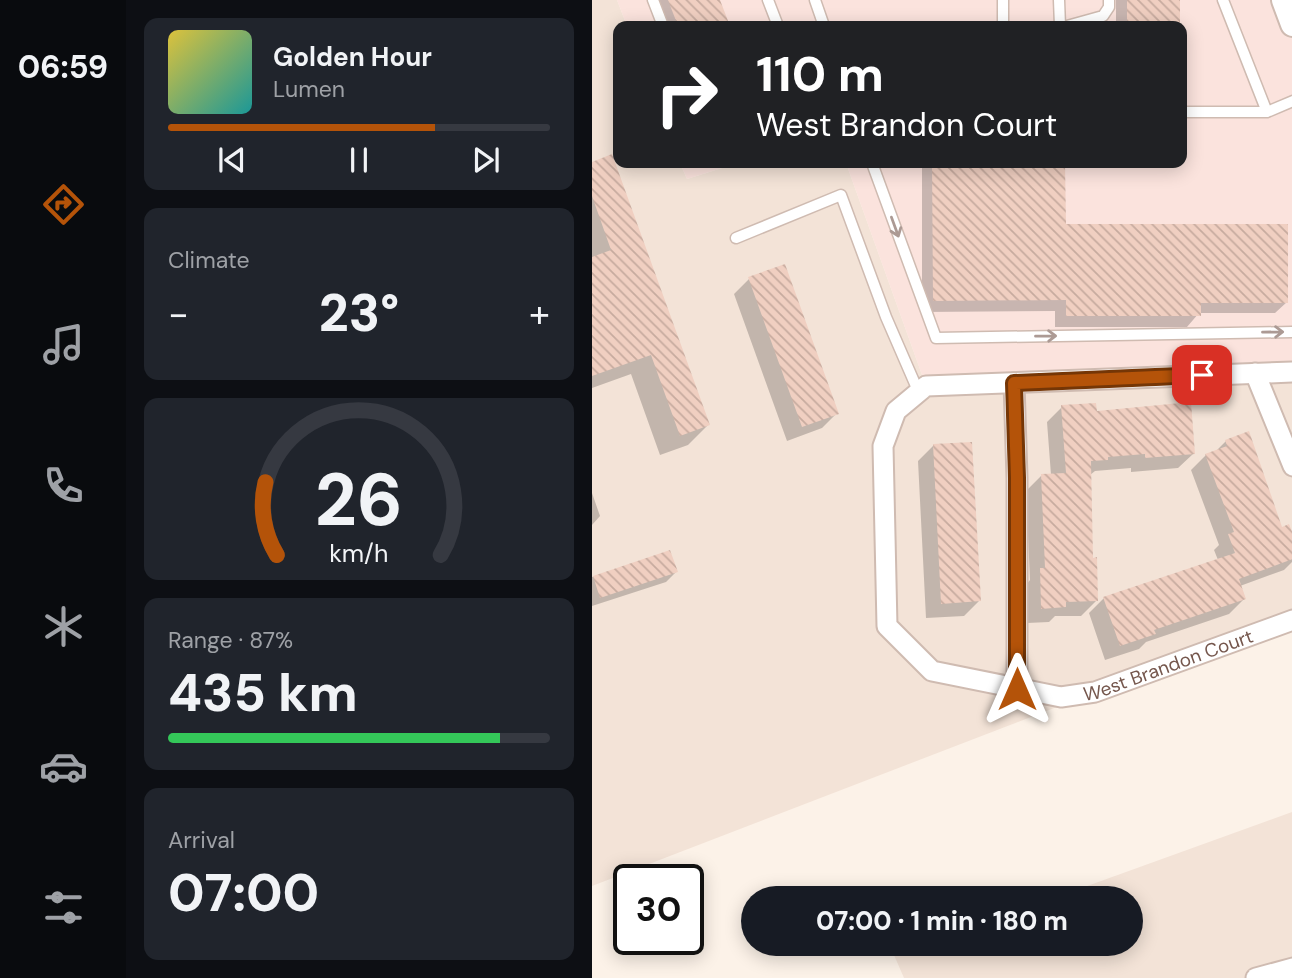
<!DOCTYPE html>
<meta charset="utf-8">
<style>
:root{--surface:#171b24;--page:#20242c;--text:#f1f3f6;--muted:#9ea1a6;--line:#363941;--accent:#b45309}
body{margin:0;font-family:"DM Sans",sans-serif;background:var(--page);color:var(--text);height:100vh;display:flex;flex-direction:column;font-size:26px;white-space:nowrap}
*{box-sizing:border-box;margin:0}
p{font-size:23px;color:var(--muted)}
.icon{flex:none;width:38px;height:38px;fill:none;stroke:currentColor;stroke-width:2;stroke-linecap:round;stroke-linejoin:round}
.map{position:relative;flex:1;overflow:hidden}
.drawer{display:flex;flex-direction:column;gap:18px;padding:18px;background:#0d0f14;width:466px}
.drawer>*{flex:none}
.top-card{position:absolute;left:21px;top:21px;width:574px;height:147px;border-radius:14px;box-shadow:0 4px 18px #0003;background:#202124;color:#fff;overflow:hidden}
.speed{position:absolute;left:21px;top:864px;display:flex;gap:14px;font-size:35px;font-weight:700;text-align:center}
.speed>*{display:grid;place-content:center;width:91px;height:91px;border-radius:50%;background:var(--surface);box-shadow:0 4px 18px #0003;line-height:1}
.speed .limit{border:4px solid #111;border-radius:10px;background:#fff;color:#111}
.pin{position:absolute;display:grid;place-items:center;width:60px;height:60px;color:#fff;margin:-30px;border-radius:14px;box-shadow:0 4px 10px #0006}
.me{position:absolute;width:77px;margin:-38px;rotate:0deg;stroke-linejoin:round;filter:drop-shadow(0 0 5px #0008)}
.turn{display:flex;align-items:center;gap:24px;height:147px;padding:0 28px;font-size:32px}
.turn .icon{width:91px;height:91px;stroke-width:2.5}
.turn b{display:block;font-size:49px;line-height:60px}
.big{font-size:52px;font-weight:800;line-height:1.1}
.drawer .widget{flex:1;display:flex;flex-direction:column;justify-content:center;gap:10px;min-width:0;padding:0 24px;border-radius:14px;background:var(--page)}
.drawer .dial{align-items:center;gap:0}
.dial svg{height:182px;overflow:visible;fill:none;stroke:var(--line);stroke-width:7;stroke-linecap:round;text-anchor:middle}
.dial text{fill:var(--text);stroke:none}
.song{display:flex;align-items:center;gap:21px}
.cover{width:84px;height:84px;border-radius:10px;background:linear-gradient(135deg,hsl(50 70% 55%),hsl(180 70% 35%))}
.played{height:7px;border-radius:4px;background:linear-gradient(90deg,var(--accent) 70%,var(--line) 70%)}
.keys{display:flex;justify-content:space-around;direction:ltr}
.heat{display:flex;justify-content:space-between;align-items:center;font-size:38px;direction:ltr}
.charge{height:10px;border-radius:5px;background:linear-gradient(90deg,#34c759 87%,var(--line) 0)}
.trip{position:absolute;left:149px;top:886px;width:402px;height:70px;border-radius:35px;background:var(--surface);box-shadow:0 4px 18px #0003;font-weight:800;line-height:70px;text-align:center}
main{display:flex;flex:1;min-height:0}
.tabs{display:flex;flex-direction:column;width:126px;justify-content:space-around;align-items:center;background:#090b0e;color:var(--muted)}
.tabs .icon{width:49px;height:49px}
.tabs .active{color:var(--accent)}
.tabs b{font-size:32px;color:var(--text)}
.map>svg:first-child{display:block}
.residential{fill:#f3e3d7}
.commercial{fill:#fbe3dd}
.shadow{fill:#0003}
.building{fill:url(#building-back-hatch)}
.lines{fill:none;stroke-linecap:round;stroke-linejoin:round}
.service-casing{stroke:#cfbbb1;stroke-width:13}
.minor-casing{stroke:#cfbbb1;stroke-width:23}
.tertiary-casing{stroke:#cfbbb1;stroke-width:28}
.service{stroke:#fff;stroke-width:10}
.minor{stroke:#fff;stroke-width:19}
.tertiary{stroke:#fff;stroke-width:24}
.oneway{stroke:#ac9a94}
.route-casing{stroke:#753606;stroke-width:18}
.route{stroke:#b45309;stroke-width:12}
.labels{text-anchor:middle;stroke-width:7;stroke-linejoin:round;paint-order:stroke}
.street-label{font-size:19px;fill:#75574d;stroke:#fef7ef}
</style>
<main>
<nav class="tabs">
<b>06:59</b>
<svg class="icon active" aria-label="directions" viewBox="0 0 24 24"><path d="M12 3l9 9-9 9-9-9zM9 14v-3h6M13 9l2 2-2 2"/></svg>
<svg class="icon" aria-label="music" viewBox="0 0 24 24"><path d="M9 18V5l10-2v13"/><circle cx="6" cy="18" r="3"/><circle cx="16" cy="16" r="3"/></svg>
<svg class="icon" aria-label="phone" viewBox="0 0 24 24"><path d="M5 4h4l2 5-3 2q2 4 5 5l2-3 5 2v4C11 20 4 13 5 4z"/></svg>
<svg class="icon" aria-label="climate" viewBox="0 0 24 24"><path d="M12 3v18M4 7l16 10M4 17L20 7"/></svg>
<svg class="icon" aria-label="car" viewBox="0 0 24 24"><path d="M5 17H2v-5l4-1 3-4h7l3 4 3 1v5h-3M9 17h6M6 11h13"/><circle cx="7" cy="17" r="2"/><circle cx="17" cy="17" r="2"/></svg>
<svg class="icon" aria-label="filters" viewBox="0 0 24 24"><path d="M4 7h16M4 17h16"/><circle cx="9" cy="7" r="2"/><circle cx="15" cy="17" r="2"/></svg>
</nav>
<section class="drawer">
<div class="widget">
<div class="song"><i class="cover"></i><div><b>Golden Hour</b><p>Lumen</p></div></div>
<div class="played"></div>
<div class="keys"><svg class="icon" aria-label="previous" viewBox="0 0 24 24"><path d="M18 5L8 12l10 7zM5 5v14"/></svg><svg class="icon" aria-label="pause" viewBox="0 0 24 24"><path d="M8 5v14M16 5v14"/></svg><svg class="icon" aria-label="next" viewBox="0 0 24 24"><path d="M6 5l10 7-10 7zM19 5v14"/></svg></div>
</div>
<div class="widget"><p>Climate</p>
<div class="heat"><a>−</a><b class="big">23°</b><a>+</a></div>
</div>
<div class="widget dial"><svg viewBox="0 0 100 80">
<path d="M14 69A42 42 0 1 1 86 69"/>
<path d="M14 69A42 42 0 0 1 9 37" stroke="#b45309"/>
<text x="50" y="56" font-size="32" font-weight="700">26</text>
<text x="50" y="72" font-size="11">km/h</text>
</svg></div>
<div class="widget"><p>Range · 87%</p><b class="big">435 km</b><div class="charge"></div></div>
<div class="widget"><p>Arrival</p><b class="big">07:00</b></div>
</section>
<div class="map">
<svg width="701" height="978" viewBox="0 0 701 978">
<defs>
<pattern id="building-back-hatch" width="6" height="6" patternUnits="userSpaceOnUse" patternTransform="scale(1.75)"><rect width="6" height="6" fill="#f0cfc1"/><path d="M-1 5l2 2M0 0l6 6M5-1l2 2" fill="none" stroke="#c7ab9f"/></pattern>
</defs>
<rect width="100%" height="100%" fill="#fcf2e8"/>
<path class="residential" d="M0 0H25L35 26H26V163H88L95 179 146 163H254L334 386 700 372 701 620 509 690 0 886Z
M700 812V978H312L302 955 335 943H539V898H462Z"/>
<path class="commercial" d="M25 0H700V372L334 386 254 163H590V26H35Z
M88 163H146L95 179Z"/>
<path class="shadow" d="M60 0H126L136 26H70Z
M524 0H586V26H524Z
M330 163H471L472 226 695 302 683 313H607L595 327H463V311L330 312Z
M0 164 116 425 96 445 68 455 39 374 0 388Z
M157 279 245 413 230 428 195 441 142 294Z
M470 407 503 412 601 454 586 468 539 472V468L503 471 498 475 500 559 504 601 489 616H463L457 622 435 623 434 585 438 580 434 491 449 476 459 475 455 422Z
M634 441 689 529 701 539V561L692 570 648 586 652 599 637 614 554 642 547 649 513 660 497 613 512 598 626 560 622 550 627 545 599 470 614 455 623 452Z
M341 446 387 601 372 616 334 618 326 461Z
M0 493 8 516 0 525Z
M77 552 84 572 74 582 0 606V577Z"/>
<path class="building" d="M76 0H128L138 26H86Z
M535 0H588V26H535Z
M20 154 118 425 88 436 59 355 0 376V257L19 250 0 196V162Z
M340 163H473L474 224H696V303H609V316H474V300L341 301Z
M193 264 247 414 210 427 156 277Z
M599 402 603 454 553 458V454L516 457V460L499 461 501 558 505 557 506 601 474 602V607L449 609 448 568H453L449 474 474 473 469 405 504 403 505 411Z
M657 431 690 527 697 524 701 534V559L647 579 654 599 562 630 564 634 528 646 511 597 643 553 636 534 642 532 613 454 635 446 633 440Z
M380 442 389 601 349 604 341 444Z
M78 550 86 572 8 598 1 576Z"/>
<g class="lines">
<defs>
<path id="service" d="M61 0 71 26
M176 0 186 26
M223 0 232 26
M411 0V26
M467 0 468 26
M631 0 675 112
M475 26 511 16 517 7V0
M590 112H675L701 101
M280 163 344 338 701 332
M144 238 249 195 294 317 327 393"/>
<g id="minor">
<path id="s1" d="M701 372 334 386 304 411 291 446 295 626 340 671 469 697 503 692 701 620"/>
<path d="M663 373 701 466"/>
<path d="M422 383 425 478V689"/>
<path d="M664 978 701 968"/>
</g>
<path id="tertiary" d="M692 0 701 24"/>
</defs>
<use href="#service" class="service-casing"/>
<use href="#minor" class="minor-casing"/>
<use href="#tertiary" class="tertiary-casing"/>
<use href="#service" class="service"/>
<use href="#minor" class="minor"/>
<use href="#tertiary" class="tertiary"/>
</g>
<defs><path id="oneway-shaft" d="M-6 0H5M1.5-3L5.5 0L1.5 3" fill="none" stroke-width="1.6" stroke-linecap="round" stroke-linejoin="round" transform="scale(1.75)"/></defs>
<g class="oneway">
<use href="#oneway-shaft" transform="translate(303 227) rotate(70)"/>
<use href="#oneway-shaft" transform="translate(681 332) rotate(-1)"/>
<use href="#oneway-shaft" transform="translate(454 336) rotate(-1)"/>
</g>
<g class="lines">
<defs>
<path id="route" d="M425 689V478L422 383 610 375"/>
</defs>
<use href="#route" class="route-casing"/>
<use href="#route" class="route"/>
</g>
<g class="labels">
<g class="street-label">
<text dy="7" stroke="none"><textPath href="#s1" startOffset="931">West Brandon Court</textPath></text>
</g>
</g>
</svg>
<div class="speed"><div class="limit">30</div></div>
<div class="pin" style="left:610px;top:375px;background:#d93025"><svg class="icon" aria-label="arrive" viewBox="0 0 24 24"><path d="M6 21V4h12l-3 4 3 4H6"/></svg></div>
<svg class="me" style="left:425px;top:689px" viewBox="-20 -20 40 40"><path d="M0-17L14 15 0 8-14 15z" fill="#b45309" stroke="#fff" stroke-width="4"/></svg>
<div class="trip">07:00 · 1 min · 180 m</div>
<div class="top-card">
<div class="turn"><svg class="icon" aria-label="right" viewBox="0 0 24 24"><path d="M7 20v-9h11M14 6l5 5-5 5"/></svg><div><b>110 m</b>West Brandon Court</div></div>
</div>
</div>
</main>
